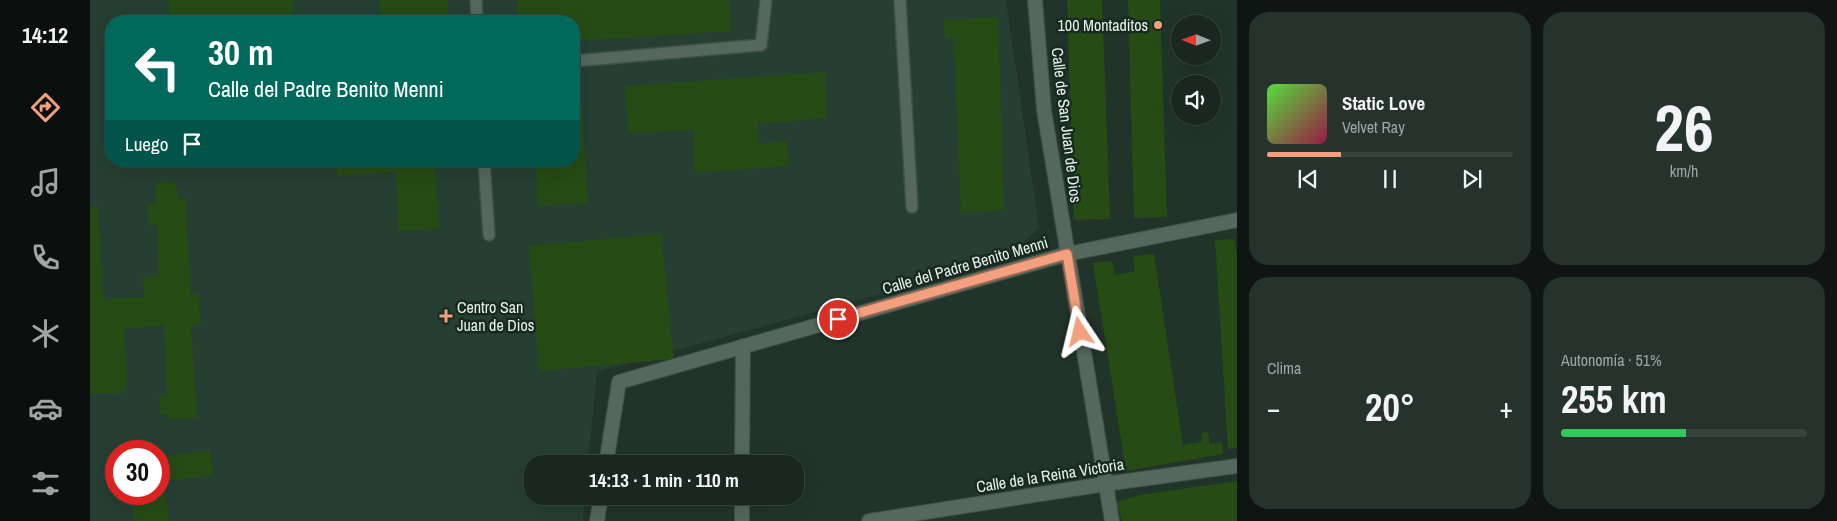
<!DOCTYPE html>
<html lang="es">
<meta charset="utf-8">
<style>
:root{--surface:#192720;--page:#26332d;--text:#f1f3f6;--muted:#9fa5a5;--line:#37443e;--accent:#f2a07f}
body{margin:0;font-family:"Archivo Narrow",sans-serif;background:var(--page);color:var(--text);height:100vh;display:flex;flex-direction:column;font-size:19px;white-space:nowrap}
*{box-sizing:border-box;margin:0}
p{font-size:16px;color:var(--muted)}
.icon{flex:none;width:28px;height:28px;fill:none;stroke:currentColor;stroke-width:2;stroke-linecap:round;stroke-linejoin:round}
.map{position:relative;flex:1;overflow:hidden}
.side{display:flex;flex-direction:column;gap:12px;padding:12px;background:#0e1512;width:600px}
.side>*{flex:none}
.guide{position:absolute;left:15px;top:15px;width:475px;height:152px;border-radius:20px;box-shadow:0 5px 20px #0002,0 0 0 1px var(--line);background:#00695c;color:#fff;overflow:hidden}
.needle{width:32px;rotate:271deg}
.fabs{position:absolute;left:1081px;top:15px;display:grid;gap:10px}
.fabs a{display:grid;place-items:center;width:50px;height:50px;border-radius:50%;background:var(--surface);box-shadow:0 5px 20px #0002,0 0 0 1px var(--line);font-size:25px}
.speed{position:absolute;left:15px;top:440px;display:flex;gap:10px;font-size:25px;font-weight:700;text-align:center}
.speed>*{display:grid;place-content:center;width:65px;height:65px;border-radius:50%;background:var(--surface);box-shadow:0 5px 20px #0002,0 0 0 1px var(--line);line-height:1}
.speed .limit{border:8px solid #d22;background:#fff;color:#111}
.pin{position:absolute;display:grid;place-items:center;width:42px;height:42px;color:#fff;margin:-21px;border:2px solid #fff;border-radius:50%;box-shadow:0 1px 5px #0007}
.me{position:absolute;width:55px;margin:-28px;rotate:350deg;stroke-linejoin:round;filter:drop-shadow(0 0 4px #0008)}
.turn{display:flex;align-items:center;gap:18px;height:105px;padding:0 20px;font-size:22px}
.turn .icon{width:65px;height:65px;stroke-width:2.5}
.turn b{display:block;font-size:35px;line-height:42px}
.then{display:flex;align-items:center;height:48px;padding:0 20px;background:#0003;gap:10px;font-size:19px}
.big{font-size:38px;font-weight:700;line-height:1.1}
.side .tile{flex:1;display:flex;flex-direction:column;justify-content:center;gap:8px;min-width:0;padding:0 18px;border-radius:20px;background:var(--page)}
.side .dial{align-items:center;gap:0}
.dial b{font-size:65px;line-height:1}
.song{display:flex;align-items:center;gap:15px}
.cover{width:60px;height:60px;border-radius:8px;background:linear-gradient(135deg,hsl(110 70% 55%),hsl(340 70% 35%))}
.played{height:5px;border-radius:2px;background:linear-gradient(90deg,var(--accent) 30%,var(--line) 30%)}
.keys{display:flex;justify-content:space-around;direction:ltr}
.heat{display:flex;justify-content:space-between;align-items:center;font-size:28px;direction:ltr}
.charge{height:8px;border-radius:4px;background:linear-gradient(90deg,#34c759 51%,var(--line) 0)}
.side .tiles{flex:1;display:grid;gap:12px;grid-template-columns:repeat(2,1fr)}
.trip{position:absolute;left:434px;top:455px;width:280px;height:50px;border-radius:20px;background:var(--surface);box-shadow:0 5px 20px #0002,0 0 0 1px var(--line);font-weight:700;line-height:50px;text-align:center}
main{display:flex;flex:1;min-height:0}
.menu{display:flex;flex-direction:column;width:90px;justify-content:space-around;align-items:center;background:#0a100d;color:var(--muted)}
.menu .icon{width:35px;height:35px}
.menu .selected{color:var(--accent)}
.menu b{font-size:22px;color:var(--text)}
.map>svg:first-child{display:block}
.built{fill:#263f32;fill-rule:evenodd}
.building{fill:#264b14}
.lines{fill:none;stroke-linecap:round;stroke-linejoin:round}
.service-casing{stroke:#3e4f46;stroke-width:14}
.minor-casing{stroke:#3e4f46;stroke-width:16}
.service{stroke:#54685d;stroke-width:11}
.minor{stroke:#54685d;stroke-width:14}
.route-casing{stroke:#9d6853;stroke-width:12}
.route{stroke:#f2a07f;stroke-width:9}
.poi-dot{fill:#f2a07f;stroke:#182a20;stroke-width:2}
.labels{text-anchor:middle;stroke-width:5;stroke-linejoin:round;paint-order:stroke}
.poi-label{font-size:16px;fill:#e7f2ec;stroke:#182a20;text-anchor:end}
.street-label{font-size:16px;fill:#e7f2ec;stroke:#182a20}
</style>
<main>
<nav class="menu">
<b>14:12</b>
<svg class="icon selected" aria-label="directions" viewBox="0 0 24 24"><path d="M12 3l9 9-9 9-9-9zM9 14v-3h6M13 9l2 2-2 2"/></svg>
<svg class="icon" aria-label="music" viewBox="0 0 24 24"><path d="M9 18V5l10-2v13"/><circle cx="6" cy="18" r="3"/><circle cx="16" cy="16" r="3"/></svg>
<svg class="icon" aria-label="phone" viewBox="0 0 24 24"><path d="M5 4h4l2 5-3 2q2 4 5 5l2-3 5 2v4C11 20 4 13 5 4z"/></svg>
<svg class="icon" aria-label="climate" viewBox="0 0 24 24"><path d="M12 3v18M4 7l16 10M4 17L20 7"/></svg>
<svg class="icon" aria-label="car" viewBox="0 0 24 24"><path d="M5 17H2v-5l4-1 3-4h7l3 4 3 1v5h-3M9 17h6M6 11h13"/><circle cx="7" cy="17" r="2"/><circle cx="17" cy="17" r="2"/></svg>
<svg class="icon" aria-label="filters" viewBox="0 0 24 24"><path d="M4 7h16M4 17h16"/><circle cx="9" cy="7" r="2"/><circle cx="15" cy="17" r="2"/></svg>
</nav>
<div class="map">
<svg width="1147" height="521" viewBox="0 0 1147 521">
<rect width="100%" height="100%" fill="#21342a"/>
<path class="built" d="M0 0H916L949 228 917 259 507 372 498 464H442V496H495L493 521H0ZM21 21H484V161H21ZM26 451H69V494H26Z"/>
<path class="building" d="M79 0H203L204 21H80Z
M289 0H358L359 21H291Z
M427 0H639L641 31 484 41V21H428Z
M977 0H1012L1020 219 984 220Z
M1038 0H1070L1077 217 1044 218Z
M908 17 914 210 871 213 864 38 855 39 854 20Z
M13 41H21V81H17Z
M735 72 736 118 668 124 669 144 697 141 698 166 605 173 603 130 538 133 535 86Z
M484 79H490L498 203 448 206 446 161H484Z
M246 161H363V165L345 166 349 228 309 231 306 172 247 176Z
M71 181 84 183 88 190V199L95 198 101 295 108 294 111 324 101 325 107 418 78 419V414L71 415 69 396H77L74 325 34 329 37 386 33 393 0 394V207H8L13 299 55 297 52 277 69 275 67 225 59 226 57 204 67 203 65 186Z
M571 234 584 359 449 371 439 246Z
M1144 239 1147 254V448L1138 449 1125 240Z
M1064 254 1093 445 1112 442 1111 433 1118 432 1120 444 1132 442 1133 454 1036 471 1003 263 1022 261 1025 275 1045 271 1043 256Z
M120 450 123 476 74 481 79 521H45L42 494H69V457Z
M1147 481V521H1032L1027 502 1049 495Z"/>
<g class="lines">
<defs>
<path id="service" d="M386 0 387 21
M810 0 822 207
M484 61 671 45 676 0
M394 161 399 235"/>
<path id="minor" d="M945 0 954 110 1022 521
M516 464 529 382 977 254 1147 220
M652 464 653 346
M507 521 511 496
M652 521V496
M779 521 1015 484 1147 466"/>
</defs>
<use href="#service" class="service-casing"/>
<use href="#minor" class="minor-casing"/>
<use href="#service" class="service"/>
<use href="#minor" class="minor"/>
</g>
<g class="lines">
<defs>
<path id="route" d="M748 319 977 254 990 332"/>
</defs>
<use href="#route" class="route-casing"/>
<use href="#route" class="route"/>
</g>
<g class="poi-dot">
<circle cx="1068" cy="25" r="5"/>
<path d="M353.5 308.5h5v5h5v5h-5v5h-5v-5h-5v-5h5z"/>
</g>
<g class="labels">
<g class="poi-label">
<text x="1058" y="31">100 Montaditos</text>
<text x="367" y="313" text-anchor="start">Centro San<tspan x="367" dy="18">Juan de Dios</tspan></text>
</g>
<g class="street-label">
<text transform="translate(977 125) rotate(83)" y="6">Calle de San Juan de Dios</text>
<text transform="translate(875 265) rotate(-16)" y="6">Calle del Padre Benito Menni</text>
<text transform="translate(960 475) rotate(-9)" y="6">Calle de la Reina Victoria</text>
</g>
</g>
</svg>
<div class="fabs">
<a><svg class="needle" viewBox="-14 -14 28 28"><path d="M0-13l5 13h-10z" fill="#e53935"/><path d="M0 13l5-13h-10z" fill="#9fa5a5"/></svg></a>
<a><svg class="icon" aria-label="sound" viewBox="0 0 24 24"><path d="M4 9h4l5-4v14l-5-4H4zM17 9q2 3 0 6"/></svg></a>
</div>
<div class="speed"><div class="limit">30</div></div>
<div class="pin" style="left:748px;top:319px;background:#d93025"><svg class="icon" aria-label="arrive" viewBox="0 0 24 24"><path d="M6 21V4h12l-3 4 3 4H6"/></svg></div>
<svg class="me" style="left:990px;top:332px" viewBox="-20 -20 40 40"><path d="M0-17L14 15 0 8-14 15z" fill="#f2a07f" stroke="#fff" stroke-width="4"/></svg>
<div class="trip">14:13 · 1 min · 110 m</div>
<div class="guide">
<div class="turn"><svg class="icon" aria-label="left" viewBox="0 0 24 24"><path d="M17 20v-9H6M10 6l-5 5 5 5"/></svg><div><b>30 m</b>Calle del Padre Benito Menni</div></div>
<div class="then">Luego<svg class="icon" aria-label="arrive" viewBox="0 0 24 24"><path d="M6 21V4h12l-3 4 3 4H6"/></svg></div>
</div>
</div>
<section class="side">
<div class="tiles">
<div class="tile">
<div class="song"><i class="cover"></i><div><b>Static Love</b><p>Velvet Ray</p></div></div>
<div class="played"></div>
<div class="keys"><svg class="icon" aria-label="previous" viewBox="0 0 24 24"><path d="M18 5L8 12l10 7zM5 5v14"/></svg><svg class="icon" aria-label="pause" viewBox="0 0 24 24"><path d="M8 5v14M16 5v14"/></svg><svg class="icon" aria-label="next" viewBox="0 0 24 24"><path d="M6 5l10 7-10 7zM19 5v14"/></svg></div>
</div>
<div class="tile dial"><b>26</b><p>km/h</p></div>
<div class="tile"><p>Clima</p>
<div class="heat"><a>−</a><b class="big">20°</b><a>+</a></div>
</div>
<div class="tile"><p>Autonomía · 51%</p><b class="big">255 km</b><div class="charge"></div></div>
</div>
</section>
</main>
